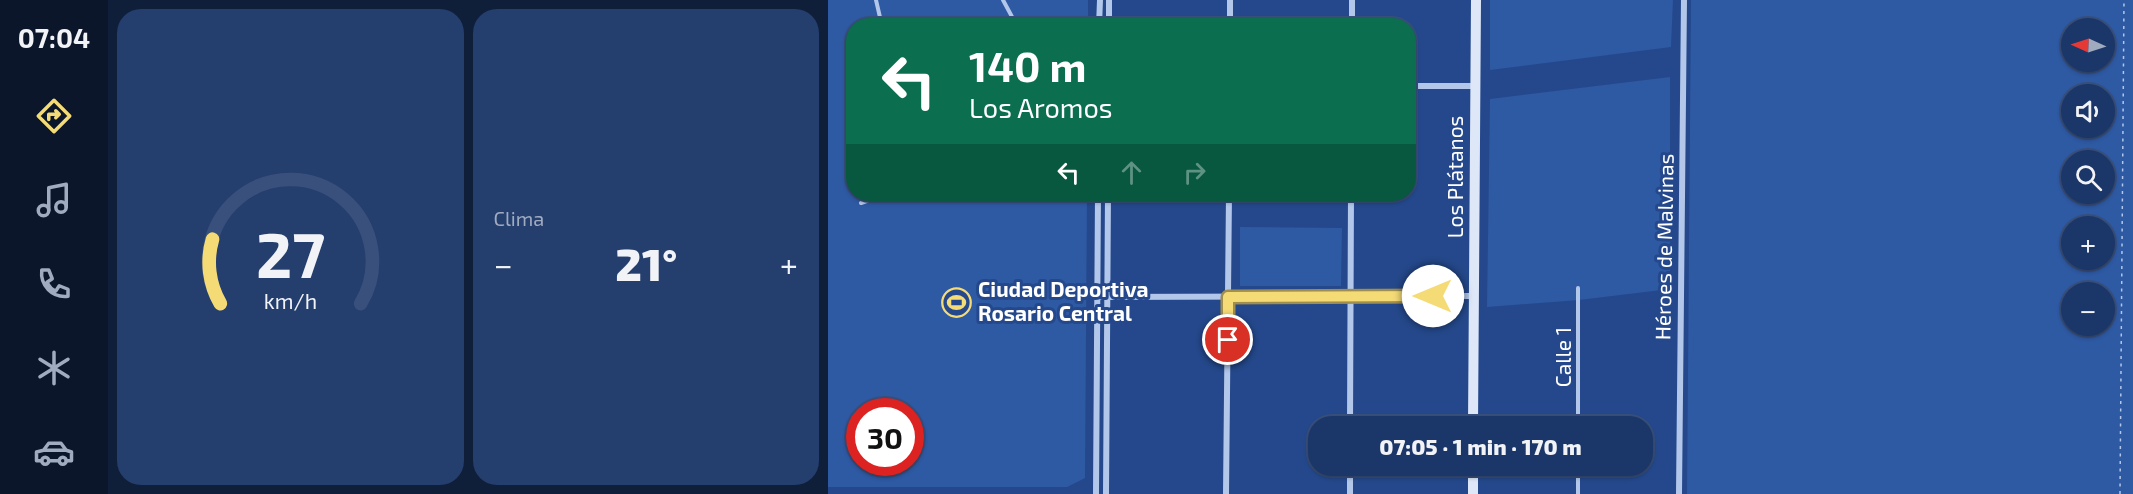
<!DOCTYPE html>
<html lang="es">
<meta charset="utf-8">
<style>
:root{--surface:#1b3668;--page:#243e6e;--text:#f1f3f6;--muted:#a0abc0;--line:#39507c;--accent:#f5db76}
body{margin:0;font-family:"Exo 2",sans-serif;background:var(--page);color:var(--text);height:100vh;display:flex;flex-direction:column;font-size:22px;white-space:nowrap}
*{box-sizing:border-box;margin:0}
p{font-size:20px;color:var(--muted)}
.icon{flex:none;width:33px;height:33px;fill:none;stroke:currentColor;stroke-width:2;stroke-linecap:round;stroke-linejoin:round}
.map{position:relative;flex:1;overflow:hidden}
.side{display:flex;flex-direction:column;gap:9px;padding:9px;background:#0f1e39;width:720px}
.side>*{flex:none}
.top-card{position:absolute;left:18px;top:18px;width:570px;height:183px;border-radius:24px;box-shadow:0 2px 4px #0004,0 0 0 2px var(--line);background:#0b6e4f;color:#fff;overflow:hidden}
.needle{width:39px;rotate:273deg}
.tools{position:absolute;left:1233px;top:18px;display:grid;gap:12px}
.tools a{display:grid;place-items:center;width:54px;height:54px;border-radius:50%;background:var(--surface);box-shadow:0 2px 4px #0004,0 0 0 2px var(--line);font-size:30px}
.speed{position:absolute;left:18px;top:398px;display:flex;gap:12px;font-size:30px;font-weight:700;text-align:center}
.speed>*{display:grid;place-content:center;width:78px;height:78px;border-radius:50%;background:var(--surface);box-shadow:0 2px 4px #0004,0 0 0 2px var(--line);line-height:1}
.speed .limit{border:9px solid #d22;background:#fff;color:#111}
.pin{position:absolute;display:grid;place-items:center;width:51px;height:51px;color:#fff;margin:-26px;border:3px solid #fff;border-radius:50%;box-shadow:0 2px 6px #0007}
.me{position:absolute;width:66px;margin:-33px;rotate:270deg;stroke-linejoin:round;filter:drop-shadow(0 0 4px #0008)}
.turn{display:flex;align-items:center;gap:21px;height:126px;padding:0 24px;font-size:27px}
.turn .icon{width:78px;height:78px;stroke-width:2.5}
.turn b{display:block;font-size:42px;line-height:51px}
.lanes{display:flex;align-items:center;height:57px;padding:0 24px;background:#0003;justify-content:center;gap:30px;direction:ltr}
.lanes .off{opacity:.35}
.big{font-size:45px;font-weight:800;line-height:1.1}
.side .widget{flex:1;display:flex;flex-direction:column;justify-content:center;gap:9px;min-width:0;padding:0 21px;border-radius:24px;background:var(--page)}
.side .dial{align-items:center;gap:0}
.dial svg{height:156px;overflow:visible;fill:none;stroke:var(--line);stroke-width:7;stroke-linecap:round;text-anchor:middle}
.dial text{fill:var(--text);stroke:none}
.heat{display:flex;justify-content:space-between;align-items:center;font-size:33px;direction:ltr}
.side .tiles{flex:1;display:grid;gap:9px;grid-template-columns:repeat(2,1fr)}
.trip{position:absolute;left:480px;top:416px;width:345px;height:60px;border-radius:24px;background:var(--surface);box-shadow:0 2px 4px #0004,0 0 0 2px var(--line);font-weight:800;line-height:60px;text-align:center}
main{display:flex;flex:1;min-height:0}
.dock{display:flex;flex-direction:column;width:108px;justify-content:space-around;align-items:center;background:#0b162a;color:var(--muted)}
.dock .icon{width:42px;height:42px}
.dock .current{color:var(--accent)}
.dock b{font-size:27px;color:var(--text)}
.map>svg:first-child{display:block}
.green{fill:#2e59a3;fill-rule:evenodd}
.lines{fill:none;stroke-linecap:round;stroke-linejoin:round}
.path{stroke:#b2c7ea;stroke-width:1.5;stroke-dasharray:3 4.5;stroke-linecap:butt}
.lane{stroke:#b2c7ea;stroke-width:4}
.street{stroke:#b2c7ea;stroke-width:6}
.secondary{stroke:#dde7f8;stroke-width:10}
.route-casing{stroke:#9f8e4d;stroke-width:15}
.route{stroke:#f5db76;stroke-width:10}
.labels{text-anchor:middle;stroke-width:6;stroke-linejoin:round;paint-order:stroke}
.street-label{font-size:21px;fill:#fff;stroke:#24488b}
.poi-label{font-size:21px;font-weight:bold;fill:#fff;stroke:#24488b;text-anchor:start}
</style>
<main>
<nav class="dock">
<b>07:04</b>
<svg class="icon current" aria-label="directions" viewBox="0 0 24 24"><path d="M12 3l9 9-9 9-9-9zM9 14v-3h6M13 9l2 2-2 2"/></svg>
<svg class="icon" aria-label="music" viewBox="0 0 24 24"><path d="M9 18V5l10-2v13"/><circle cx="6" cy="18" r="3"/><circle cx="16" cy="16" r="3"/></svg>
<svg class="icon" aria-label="phone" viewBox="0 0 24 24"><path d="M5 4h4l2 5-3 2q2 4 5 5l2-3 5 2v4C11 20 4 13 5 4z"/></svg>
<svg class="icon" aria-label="climate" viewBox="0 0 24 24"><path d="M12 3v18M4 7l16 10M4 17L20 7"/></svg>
<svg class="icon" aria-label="car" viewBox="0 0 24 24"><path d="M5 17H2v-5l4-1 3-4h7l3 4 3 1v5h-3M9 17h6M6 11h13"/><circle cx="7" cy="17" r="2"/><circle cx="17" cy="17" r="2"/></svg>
</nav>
<section class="side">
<div class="tiles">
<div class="widget dial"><svg viewBox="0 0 100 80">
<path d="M14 69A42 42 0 1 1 86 69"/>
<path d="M14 69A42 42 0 0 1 10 36" stroke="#f5db76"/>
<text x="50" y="56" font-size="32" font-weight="700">27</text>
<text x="50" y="72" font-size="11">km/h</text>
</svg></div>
<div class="widget"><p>Clima</p>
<div class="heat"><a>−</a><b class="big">21°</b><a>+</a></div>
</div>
</div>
</section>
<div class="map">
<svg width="1305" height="494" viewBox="0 0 1305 494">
<rect width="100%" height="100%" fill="#24488b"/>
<path class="green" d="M0 0H260V25L26 26V194H259L257 478 239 487H0ZM32 411H82V462H32Z
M662 0H845L843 47 662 70Z
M863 0H1305V494H859ZM1244 28H1276V62H1244ZM1244 94H1276V128H1244ZM1244 160H1276V194H1244ZM1244 226H1276V260H1244ZM1244 292H1276V326H1244Z
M842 77V289L751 300 659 307 662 99Z
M412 227 514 228 513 286H412Z"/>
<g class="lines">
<path class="path" d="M1292 494 1296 0"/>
<path class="lane" d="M48 0 54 26
M175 0 189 26
M33 203 59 194
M750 288V426
M750 494V465"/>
<path class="street" d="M271 26 272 0
M281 26V0
M402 26V0
M524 26V0
M580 86H648
M269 297 646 296
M522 426 523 194
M268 494 270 194
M278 494 280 194
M398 494 401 194
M522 494V465
M851 494 856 0"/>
<path class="secondary" d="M645 426 648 0
M645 494V465"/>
</g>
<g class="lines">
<defs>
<path id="route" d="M400 340V297L605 296"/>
</defs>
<use href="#route" class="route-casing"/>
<use href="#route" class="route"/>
</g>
<defs>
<symbol id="stadium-ring" viewBox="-11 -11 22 22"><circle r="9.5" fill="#24488b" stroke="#f5db76" stroke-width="1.5"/><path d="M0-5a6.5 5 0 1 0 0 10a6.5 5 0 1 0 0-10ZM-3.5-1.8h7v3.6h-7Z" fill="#f5db76"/></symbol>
</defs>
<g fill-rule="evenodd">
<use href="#stadium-ring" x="112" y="286" width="33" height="33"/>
</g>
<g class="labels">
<g class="street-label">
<text transform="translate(628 177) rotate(-90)" y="7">Los Plátanos</text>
<text transform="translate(837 247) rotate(-89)" y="7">Héroes de Malvinas</text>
<text transform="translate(736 357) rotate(-90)" y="7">Calle 1</text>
</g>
<g class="poi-label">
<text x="150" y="297">Ciudad Deportiva<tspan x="150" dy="24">Rosario Central</tspan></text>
</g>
</g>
</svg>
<div class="tools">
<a><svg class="needle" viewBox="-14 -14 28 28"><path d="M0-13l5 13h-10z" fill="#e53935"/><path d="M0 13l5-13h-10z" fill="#a0abc0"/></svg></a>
<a><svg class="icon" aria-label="sound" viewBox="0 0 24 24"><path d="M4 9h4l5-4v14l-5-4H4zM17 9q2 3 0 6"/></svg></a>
<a><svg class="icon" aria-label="search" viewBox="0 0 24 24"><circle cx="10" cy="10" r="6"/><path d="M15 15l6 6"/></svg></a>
<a>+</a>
<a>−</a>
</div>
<div class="speed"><div class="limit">30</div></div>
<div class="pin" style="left:400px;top:340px;background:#d93025"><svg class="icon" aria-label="arrive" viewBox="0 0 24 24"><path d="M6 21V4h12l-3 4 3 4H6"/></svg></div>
<svg class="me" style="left:605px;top:296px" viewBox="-20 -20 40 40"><circle r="19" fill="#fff"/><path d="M0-13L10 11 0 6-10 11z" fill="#f5db76"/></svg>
<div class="trip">07:05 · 1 min · 170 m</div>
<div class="top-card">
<div class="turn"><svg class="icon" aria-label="left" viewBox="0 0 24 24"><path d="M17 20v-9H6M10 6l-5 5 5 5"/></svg><div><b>140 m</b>Los Aromos</div></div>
<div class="lanes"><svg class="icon" aria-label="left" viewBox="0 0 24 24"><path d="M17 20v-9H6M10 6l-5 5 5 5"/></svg><svg class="icon off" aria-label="ahead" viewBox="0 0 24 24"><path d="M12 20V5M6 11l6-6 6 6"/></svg><svg class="icon off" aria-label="right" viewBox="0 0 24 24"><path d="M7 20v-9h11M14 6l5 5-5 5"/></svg></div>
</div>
</div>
</main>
